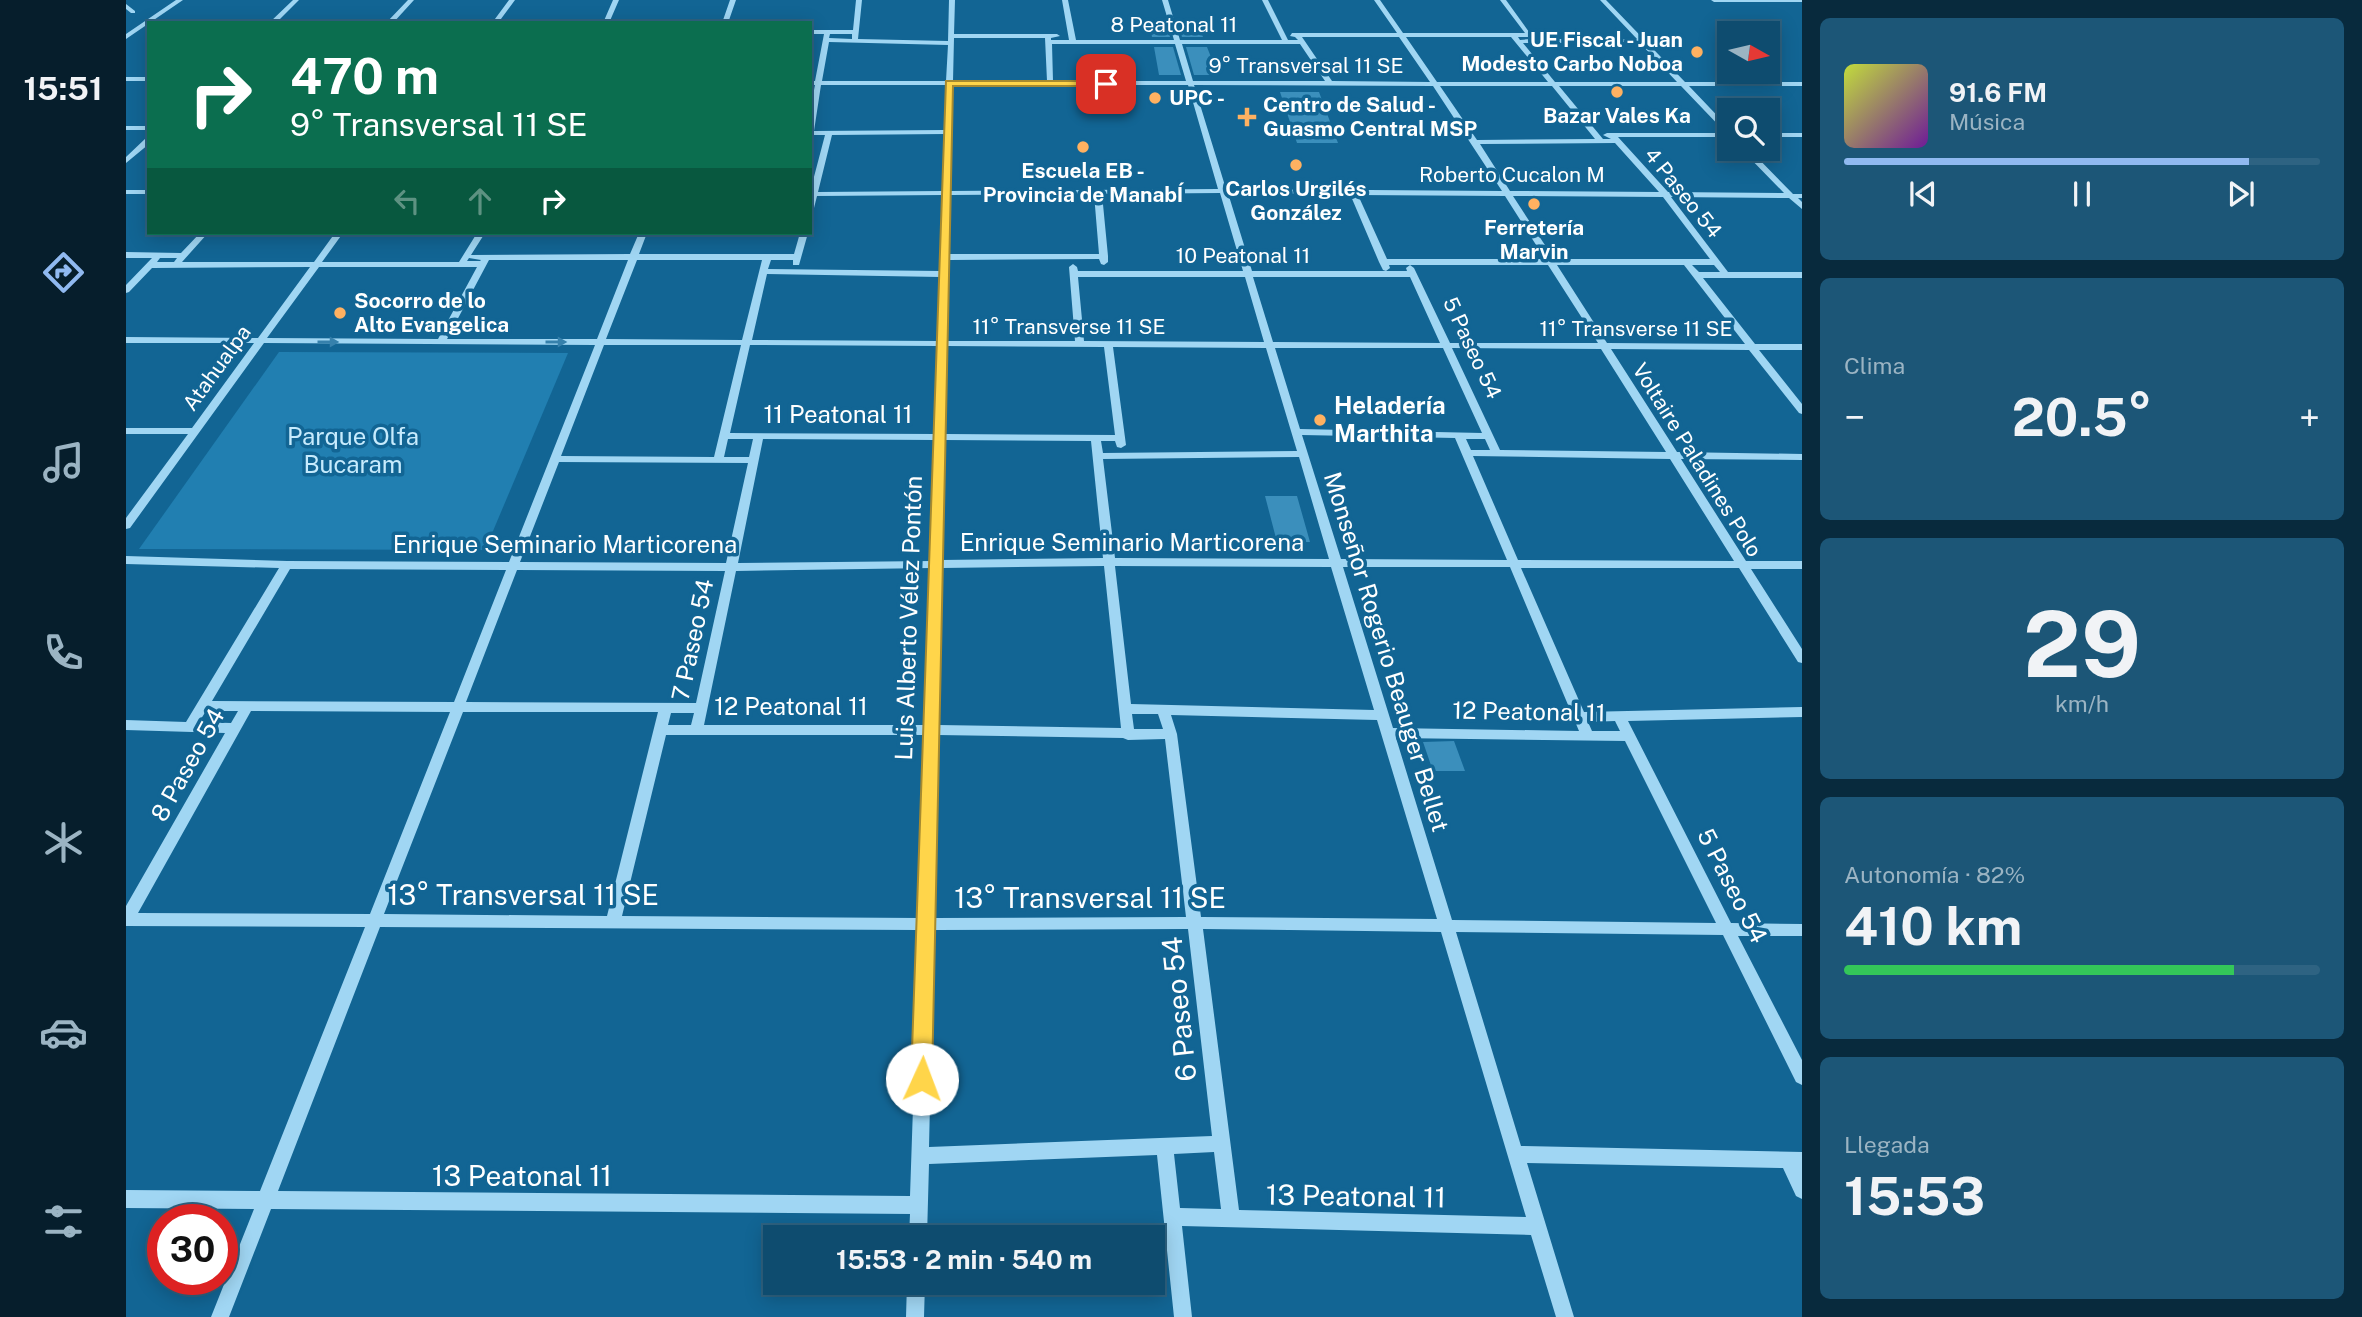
<!DOCTYPE html>
<html lang="es">
<meta charset="utf-8">
<style>
:root{--surface:#0e4c6f;--page:#1c5677;--text:#f1f3f6;--muted:#9bb4c3;--line:#2e6382;--accent:#90b9f0}
body{margin:0;font-family:"Public Sans",sans-serif;background:var(--page);color:var(--text);height:100vh;display:flex;flex-direction:column;font-size:26px;white-space:nowrap}
*{box-sizing:border-box;margin:0}
p{font-size:23px;color:var(--muted)}
.icon{flex:none;width:38px;height:38px;fill:none;stroke:currentColor;stroke-width:2;stroke-linecap:round;stroke-linejoin:round}
.map{position:relative;flex:1;overflow:hidden}
.side{display:flex;flex-direction:column;gap:18px;padding:18px;background:#082a3d;width:560px}
.side>*{flex:none}
.banner{position:absolute;left:21px;top:21px;width:665px;height:214px;border-radius:0px;box-shadow:0 4px 18px #0003,0 0 0 2px var(--line);background:#0b6e4f;color:#fff;overflow:hidden}
.needle{width:46px;rotate:98deg}
.tools{position:absolute;left:1591px;top:21px;display:grid;gap:14px}
.tools a{display:grid;place-items:center;width:63px;height:63px;border-radius:0px;background:var(--surface);box-shadow:0 4px 18px #0003,0 0 0 2px var(--line);font-size:35px}
.speed{position:absolute;left:21px;top:1204px;display:flex;gap:14px;font-size:35px;font-weight:700;text-align:center}
.speed>*{display:grid;place-content:center;width:91px;height:91px;border-radius:50%;background:var(--surface);box-shadow:0 4px 18px #0003,0 0 0 2px var(--line);line-height:1}
.speed .limit{border:10px solid #d22;background:#fff;color:#111}
.pin{position:absolute;display:grid;place-items:center;width:60px;height:60px;color:#fff;margin:-30px;border-radius:14px;box-shadow:0 4px 10px #0006}
.me{position:absolute;width:77px;margin:-38px;rotate:2deg;stroke-linejoin:round;filter:drop-shadow(0 0 5px #0008)}
.turn{display:flex;align-items:center;gap:24px;height:147px;padding:0 28px;font-size:32px}
.turn .icon{width:91px;height:91px;stroke-width:2.5}
.turn b{display:block;font-size:49px;line-height:60px}
.lanes{display:flex;align-items:center;height:66px;padding:0 28px;background:#0003;justify-content:center;gap:35px;direction:ltr}
.lanes .off{opacity:.35}
.big{font-size:52px;font-weight:700;line-height:1.1}
.side .widget{flex:1;display:flex;flex-direction:column;justify-content:center;gap:10px;min-width:0;padding:0 24px;border-radius:10px;background:var(--page)}
.side .dial{align-items:center;gap:0}
.dial b{font-size:91px;line-height:1}
.song{display:flex;align-items:center;gap:21px}
.cover{width:84px;height:84px;border-radius:10px;background:linear-gradient(135deg,hsl(70 70% 55%),hsl(280 70% 35%))}
.played{height:7px;border-radius:4px;background:linear-gradient(90deg,var(--accent) 85%,var(--line) 85%)}
.keys{display:flex;justify-content:space-around;direction:ltr}
.heat{display:flex;justify-content:space-between;align-items:center;font-size:38px;direction:ltr}
.charge{height:10px;border-radius:5px;background:linear-gradient(90deg,#34c759 82%,var(--line) 0)}
.trip{position:absolute;left:637px;top:1225px;width:402px;height:70px;border-radius:0px;background:var(--surface);box-shadow:0 4px 18px #0003,0 0 0 2px var(--line);font-weight:700;line-height:70px;text-align:center}
main{display:flex;flex:1;min-height:0}
.tab-bar{display:flex;flex-direction:column;width:126px;justify-content:space-around;align-items:center;background:#061e2c;color:var(--muted)}
.tab-bar .icon{width:49px;height:49px}
.tab-bar .active{color:var(--accent)}
.tab-bar b{font-size:32px;color:var(--text)}
.map>svg:first-child{display:block}
.green{fill:#217fb1}
.building{fill:#3b8fbc}
.lines{fill:none;stroke-linecap:round;stroke-linejoin:round}
.minor{fill:#a0d6f3;fill-rule:evenodd}
.oneway{fill:#3681ac}
.route{fill:#ffd54a;stroke:#a68a30;stroke-width:2}
.poi-dot{fill:#ffb161;stroke:#126594;stroke-width:2.5}
.labels{text-anchor:middle;stroke-width:7;stroke-linejoin:round;paint-order:stroke}
.far-street-label{font-size:21px;fill:#fff;stroke:#126594}
.far-poi-label{font-size:21px;font-weight:bold;fill:#fff;stroke:#126594}
.poi-label{font-size:24px;font-weight:bold;fill:#fff;stroke:#126594;text-anchor:start}
.street-label{font-size:24px;fill:#fff;stroke:#126594}
.park-label{font-size:24px;fill:#c7ebfd;stroke:#126594}
.near-street-label{font-size:28px;fill:#fff;stroke:#126594}
</style>
<main>
<nav class="tab-bar">
<b>15:51</b>
<svg class="icon active" aria-label="directions" viewBox="0 0 24 24"><path d="M12 3l9 9-9 9-9-9zM9 14v-3h6M13 9l2 2-2 2"/></svg>
<svg class="icon" aria-label="music" viewBox="0 0 24 24"><path d="M9 18V5l10-2v13"/><circle cx="6" cy="18" r="3"/><circle cx="16" cy="16" r="3"/></svg>
<svg class="icon" aria-label="phone" viewBox="0 0 24 24"><path d="M5 4h4l2 5-3 2q2 4 5 5l2-3 5 2v4C11 20 4 13 5 4z"/></svg>
<svg class="icon" aria-label="climate" viewBox="0 0 24 24"><path d="M12 3v18M4 7l16 10M4 17L20 7"/></svg>
<svg class="icon" aria-label="car" viewBox="0 0 24 24"><path d="M5 17H2v-5l4-1 3-4h7l3 4 3 1v5h-3M9 17h6M6 11h13"/><circle cx="7" cy="17" r="2"/><circle cx="17" cy="17" r="2"/></svg>
<svg class="icon" aria-label="filters" viewBox="0 0 24 24"><path d="M4 7h16M4 17h16"/><circle cx="9" cy="7" r="2"/><circle cx="15" cy="17" r="2"/></svg>
</nav>
<div class="map">
<svg width="1676" height="1317" viewBox="0 0 1676 1317">
<rect width="100%" height="100%" fill="#126594"/>
<path class="green" d="M153 352 442 353 359 550 13 549Z"/>
<path class="building" d="M1023 21H1040L1044 37H1026Z
M1051 21H1071L1077 37H1056Z
M1028 47H1047L1055 75H1033Z
M1060 47H1081L1092 75H1068Z
M1154 92H1193L1212 143H1171Z
M1139 496H1171L1184 542H1151Z
M1328 741 1339 771H1307L1297 742Z"/>
<g class="lines">
<path class="minor" d="M50 0H57L0 39V34Z
M167 0H173L150 23H143Z
M282 0H288L267 23H260Z
M383 0H389L372 23H366Z
M487 0H493L483 23H477Z
M604 0H610L602 23H596Z
M730 0H736L732 39 822 41 823 0H829L828 34H931L934 36 925 38V40H943L936 0H942L950 40H1048L1036 0H1042L1054 40H1156L1136 0H1142L1162 40H1172L1169 37 1164 36 1166 33H1271L1248 0H1254L1277 33H1399L1374 0H1380L1408 39H1511L1474 0H1480L1559 82H1676V86H1563L1603 128V137H1492L1542 192 1658 193 1615 149H1623L1667 194H1676V198H1672L1676 202V209L1663 198 1545 197 1602 272H1676V278H1577L1629 344H1676V350H1633L1676 404V414L1673 413 1623 350 1485 349 1551 452 1676 454V460L1555 459 1620 561H1676V569H1625L1676 649V663L1672 662 1613 568H1395L1458 712 1676 707V717L1502 721 1605 923 1676 924V936H1612L1676 1060V1085L1670 1082 1597 935 1330 932 1395 1146 1676 1152V1199L1670 1196 1657 1168 1401 1163 1448 1317H1430L1405 1235 1056 1226 1066 1317H1048L1031 1155 803 1164 801 1237H783L784 1214 145 1209 103 1317H85L128 1209 0 1208V1190L134 1191 239 927 0 926V906L99 733 0 730V720L60 722 153 568 0 564V556L161 561 383 562 469 345 138 343 4 528 0 529V518L62 434H0V428H66L128 343H0V337L132 338 184 267 26 268 3 292 0 293V285L26 258H0V252L55 253 74 233H82L56 262H188L209 233H217L196 262H333L351 233H359L345 255 504 254 513 233H521L513 254H668L674 233H682L673 265H667V260H645L642 269 814 271 817 195 691 196 688 208 684 210V192L699 135H684V111L689 85H684V81H689L698 34H684V30H727ZM704 34H726V39L703 38ZM1176 37H1273L1304 82 1206 81ZM1280 37H1385L1422 82H1311ZM1392 37H1402L1404 39 1394 40ZM828 38H919L921 81H827ZM703 42 822 45 820 81H696ZM1397 43H1514L1551 82H1429ZM926 44H1049L1060 81H927ZM1056 44H1174L1199 81H1067ZM695 85H820L819 130 688 131ZM827 85H1062L1092 189 825 191ZM1068 85 1307 86 1376 191 1100 189ZM1314 86H1426L1469 139 1351 140ZM1433 86H1555L1600 133H1481L1477 135 1485 139H1477ZM819 134 817 191 692 192 706 135ZM1489 143 1533 192 1384 191 1354 144ZM1094 193 1117 271H952L951 267 947 264 943 267 949 341H821L823 260 973 259 975 264 978 265 982 262V256L976 194ZM1102 193 1224 194 1253 262 1257 270 1260 271 1264 268 1263 265H1422L1472 343H1324L1288 268 1284 265 1280 268 1281 271H1126ZM968 194 973 254H823L825 195ZM1232 195 1379 196 1419 259H1261ZM1387 196 1537 197 1584 259H1428ZM34 258H51L48 262H31ZM343 258 355 260 354 261H341ZM363 260H502L471 339H321ZM511 260H636L616 340 480 339ZM1431 265H1558L1619 344 1481 343ZM1566 265H1588L1594 272H1573ZM193 267H351L312 339 141 338ZM641 274 814 277 812 341 626 340ZM952 277H1119L1138 342 958 341ZM1127 277H1284L1314 343 1147 342ZM478 345H615L588 457 435 456ZM624 345 812 346 809 434 604 433ZM821 346 978 347 989 435 819 434ZM987 347 1140 348 1171 451 977 453 975 441H989L991 447 995 448 1000 445ZM1149 348H1317L1356 433 1174 429ZM1326 348 1475 349 1540 452 1374 450ZM1176 435 1329 438 1381 560 1215 559ZM602 439H627L623 457H598ZM637 439 809 440 805 561 612 563ZM1340 439H1359L1364 450H1345ZM819 440 965 441 977 558 816 560ZM1347 456 1544 459 1608 561 1392 560ZM1173 457 1203 559 989 558 977 459ZM433 462 622 463 600 563 394 562ZM978 566 995 728 813 725 816 568ZM989 566 1205 567 1248 710 1005 704ZM1217 567H1384L1453 731 1267 728ZM805 568 800 725H578L610 571ZM164 569 380 570 328 702 86 701ZM391 570 599 571 570 703 340 702ZM80 711H112L105 723 73 722ZM125 711 324 712 244 914 12 913ZM337 712H532L481 916 258 914ZM545 713H568L565 725H542ZM1006 714H1032L1037 729H1008ZM1045 715 1251 720 1311 919 1075 917 1051 734ZM1489 721 1494 731H1466L1462 722ZM540 735H799L793 918 496 916ZM812 735 997 738 1002 740 1039 739 1060 917 808 918ZM1270 738 1499 741 1590 923 1326 920ZM254 927 793 930 784 1196 152 1191ZM1062 929 1086 1136 803 1147 808 930ZM1077 929 1315 932 1400 1217 1113 1210ZM1088 1152 1095 1209 1054 1208 1048 1154Z
M1585 0H1676V2H1588Z
M0 4 9 11V13H5L0 9Z
M0 77H23V81H0Z
M0 126H23V130H0Z
M1642 133H1676V137H1642Z
M20 138H23V144L0 163V157Z
M0 190H23V194H0Z
M781 1283H799L798 1317H780Z"/>
</g>
<defs><path id="oneway-solid" d="M-6-.8H1V-3.2L6.5 0L1 3.2V.8H-6Z" transform="scale(1.75)"/></defs>
<g class="oneway">
<use href="#oneway-solid" transform="translate(202 342)"/>
<use href="#oneway-solid" transform="translate(430 342)"/>
</g>
<path class="route" d="M820 81H980L984 84 980 86H827L806 1079 803 1086 796 1089 788 1086 785 1079Z"/>
<g class="poi-dot">
<circle cx="1571" cy="52" r="7"/>
<circle cx="1491" cy="92" r="7"/>
<circle cx="1029" cy="98" r="7"/>
<path d="M1117.5 106.5h7v7h7v7h-7v7h-7v-7h-7v-7h7z"/>
<circle cx="957" cy="147" r="7"/>
<circle cx="1170" cy="165" r="7"/>
<circle cx="1408" cy="204" r="7"/>
<circle cx="214" cy="313" r="7"/>
<circle cx="1194" cy="420" r="7"/>
</g>
<g class="labels">
<g class="far-street-label">
<text x="1048" y="32">8 Peatonal 11</text>
<text x="1180" y="73">9° Transversal 11 SE</text>
<text x="1386" y="182">Roberto Cucalon M</text>
<text transform="translate(1557 193) rotate(51)" y="7">4 Paseo 54</text>
<text x="1117" y="263">10 Peatonal 11</text>
<text x="943" y="334">11° Transverse 11 SE</text>
<text x="1510" y="336">11° Transverse 11 SE</text>
<text transform="translate(1346 348) rotate(65)" y="7">5 Paseo 54</text>
<text transform="translate(91 368) rotate(-54)" y="7">Atahualpa</text>
<text transform="translate(1571 460) rotate(58)" y="7">Voltaire Paladines Polo</text>
</g>
<g class="far-poi-label">
<text x="1557" y="47" text-anchor="end">UE Fiscal - Juan<tspan x="1557" dy="24">Modesto Carbo Noboa</tspan></text>
<text x="1043" y="105" text-anchor="start">UPC -</text>
<text x="1137" y="112" text-anchor="start">Centro de Salud -<tspan x="1137" dy="24">Guasmo Central MSP</tspan></text>
<text x="1491" y="123">Bazar Vales Ka</text>
<text x="957" y="178">Escuela EB -<tspan x="957" dy="24">Provincia de ManabÍ</tspan></text>
<text x="1170" y="196">Carlos Urgilés<tspan x="1170" dy="24">González</tspan></text>
<text x="1408" y="235">Ferretería<tspan x="1408" dy="24">Marvin</tspan></text>
<text x="228" y="308" text-anchor="start">Socorro de lo<tspan x="228" dy="24">Alto Evangelica</tspan></text>
</g>
<g class="poi-label">
<text x="1208" y="414">Heladería<tspan x="1208" dy="28">Marthita</tspan></text>
</g>
<g class="street-label">
<text x="712" y="423">11 Peatonal 11</text>
<text x="1006" y="551">Enrique Seminario Marticorena</text>
<text x="439" y="553">Enrique Seminario Marticorena</text>
<text transform="translate(783 618) rotate(-88)" y="8">Luis Alberto Vélez Pontón</text>
<text transform="translate(567 640) rotate(-78)" y="8">7 Paseo 54</text>
<text transform="translate(1260 652) rotate(73)" y="8">Monseñor Rogerio Beauger Bellet</text>
<text x="665" y="715">12 Peatonal 11</text>
<text transform="translate(1403 712) rotate(1)" y="8">12 Peatonal 11</text>
<text transform="translate(62 765) rotate(-61)" y="8">8 Paseo 54</text>
<text transform="translate(1606 886) rotate(63)" y="8">5 Paseo 54</text>
</g>
<g class="park-label">
<text x="227" y="445">Parque Olfa<tspan x="227" dy="28">Bucaram</tspan></text>
</g>
<g class="near-street-label">
<text x="397" y="905">13° Transversal 11 SE</text>
<text x="964" y="908">13° Transversal 11 SE</text>
<text transform="translate(1053 1009) rotate(-96)" y="10">6 Paseo 54</text>
<text x="396" y="1186">13 Peatonal 11</text>
<text transform="translate(1230 1196) rotate(1)" y="10">13 Peatonal 11</text>
</g>
</g>
</svg>
<div class="tools">
<a><svg class="needle" viewBox="-14 -14 28 28"><path d="M0-13l5 13h-10z" fill="#e53935"/><path d="M0 13l5-13h-10z" fill="#9bb4c3"/></svg></a>
<a><svg class="icon" aria-label="search" viewBox="0 0 24 24"><circle cx="10" cy="10" r="6"/><path d="M15 15l6 6"/></svg></a>
</div>
<div class="speed"><div class="limit">30</div></div>
<div class="pin" style="left:980px;top:84px;background:#d93025"><svg class="icon" aria-label="arrive" viewBox="0 0 24 24"><path d="M6 21V4h12l-3 4 3 4H6"/></svg></div>
<svg class="me" style="left:796px;top:1079px" viewBox="-20 -20 40 40"><circle r="19" fill="#fff"/><path d="M0-13L10 11 0 6-10 11z" fill="#ffd54a"/></svg>
<div class="trip">15:53 · 2 min · 540 m</div>
<div class="banner">
<div class="turn"><svg class="icon" aria-label="right" viewBox="0 0 24 24"><path d="M7 20v-9h11M14 6l5 5-5 5"/></svg><div><b>470 m</b>9° Transversal 11 SE</div></div>
<div class="lanes"><svg class="icon off" aria-label="left" viewBox="0 0 24 24"><path d="M17 20v-9H6M10 6l-5 5 5 5"/></svg><svg class="icon off" aria-label="ahead" viewBox="0 0 24 24"><path d="M12 20V5M6 11l6-6 6 6"/></svg><svg class="icon" aria-label="right" viewBox="0 0 24 24"><path d="M7 20v-9h11M14 6l5 5-5 5"/></svg></div>
</div>
</div>
<section class="side">
<div class="widget">
<div class="song"><i class="cover"></i><div><b>91.6 FM</b><p>Música</p></div></div>
<div class="played"></div>
<div class="keys"><svg class="icon" aria-label="previous" viewBox="0 0 24 24"><path d="M18 5L8 12l10 7zM5 5v14"/></svg><svg class="icon" aria-label="pause" viewBox="0 0 24 24"><path d="M8 5v14M16 5v14"/></svg><svg class="icon" aria-label="next" viewBox="0 0 24 24"><path d="M6 5l10 7-10 7zM19 5v14"/></svg></div>
</div>
<div class="widget"><p>Clima</p>
<div class="heat"><a>−</a><b class="big">20.5°</b><a>+</a></div>
</div>
<div class="widget dial"><b>29</b><p>km/h</p></div>
<div class="widget"><p>Autonomía · 82%</p><b class="big">410 km</b><div class="charge"></div></div>
<div class="widget"><p>Llegada</p><b class="big">15:53</b></div>
</section>
</main>
